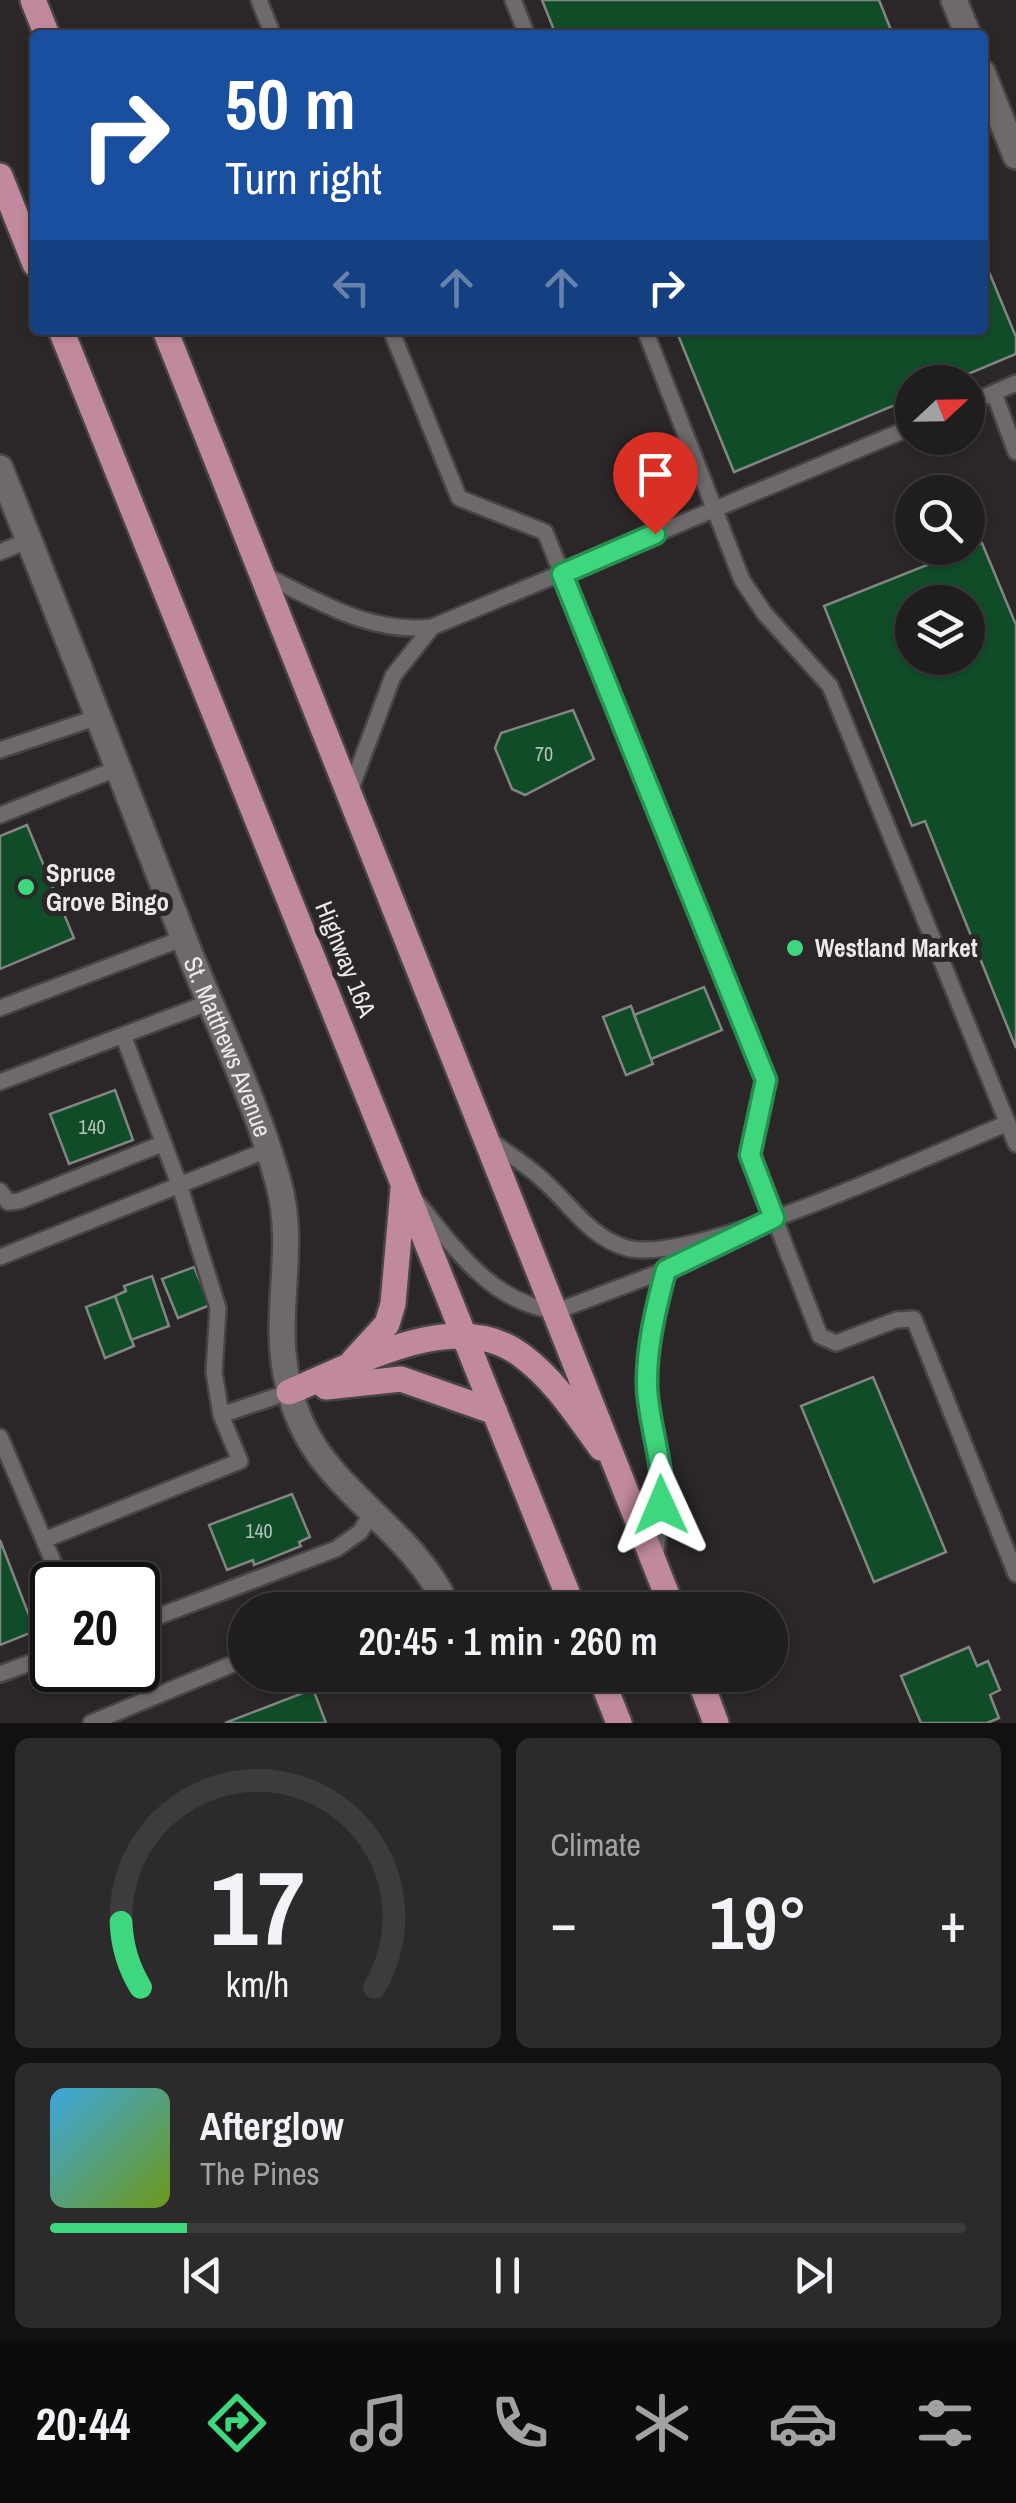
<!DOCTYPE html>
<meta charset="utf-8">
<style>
:root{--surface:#201d1f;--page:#2d2a2c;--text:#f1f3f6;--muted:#a2a2a4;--line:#3d3b3d;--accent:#3fd77d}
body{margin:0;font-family:"Archivo Narrow",sans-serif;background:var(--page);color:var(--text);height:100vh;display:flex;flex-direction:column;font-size:38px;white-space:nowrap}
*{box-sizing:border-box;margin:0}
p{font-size:32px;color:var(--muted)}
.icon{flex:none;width:55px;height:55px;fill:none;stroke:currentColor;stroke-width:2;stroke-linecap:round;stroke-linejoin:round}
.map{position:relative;height:1723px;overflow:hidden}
.side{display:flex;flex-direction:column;gap:15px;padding:15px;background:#121011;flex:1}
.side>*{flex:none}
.guide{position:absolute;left:30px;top:30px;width:958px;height:305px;border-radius:10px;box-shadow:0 2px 8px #0004,0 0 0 2px var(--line);background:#1a4fa0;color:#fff;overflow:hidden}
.needle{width:65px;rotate:68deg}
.controls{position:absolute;left:895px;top:365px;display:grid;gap:20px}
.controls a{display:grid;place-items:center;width:90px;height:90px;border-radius:50%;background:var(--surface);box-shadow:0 2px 8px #0004,0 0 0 2px var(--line);font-size:50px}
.speed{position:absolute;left:30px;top:1562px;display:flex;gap:20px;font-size:50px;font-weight:700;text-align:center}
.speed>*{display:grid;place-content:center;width:130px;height:130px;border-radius:50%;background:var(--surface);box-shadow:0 2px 8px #0004,0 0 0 2px var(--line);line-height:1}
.speed .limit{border:5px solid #111;border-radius:15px;background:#fff;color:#111}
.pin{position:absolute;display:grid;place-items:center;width:85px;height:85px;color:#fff;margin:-102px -42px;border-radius:50% 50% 50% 0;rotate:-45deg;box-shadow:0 0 10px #0007}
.pin .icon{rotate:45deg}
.me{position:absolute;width:110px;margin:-55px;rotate:359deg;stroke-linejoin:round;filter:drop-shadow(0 0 8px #0008)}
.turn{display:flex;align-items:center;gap:35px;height:210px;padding:0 30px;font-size:45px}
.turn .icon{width:130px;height:130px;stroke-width:2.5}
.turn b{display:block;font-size:70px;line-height:85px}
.lanes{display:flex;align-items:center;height:95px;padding:0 30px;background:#0003;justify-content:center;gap:50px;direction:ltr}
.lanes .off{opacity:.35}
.big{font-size:75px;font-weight:600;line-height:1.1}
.side .tile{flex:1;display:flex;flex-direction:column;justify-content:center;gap:15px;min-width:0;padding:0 35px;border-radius:15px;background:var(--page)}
.side .dial{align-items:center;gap:0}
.dial svg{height:260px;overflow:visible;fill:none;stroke:var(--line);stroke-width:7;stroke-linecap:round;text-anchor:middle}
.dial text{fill:var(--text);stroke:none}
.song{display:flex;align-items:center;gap:30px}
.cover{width:120px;height:120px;border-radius:15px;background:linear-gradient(135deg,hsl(200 70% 55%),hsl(80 70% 35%))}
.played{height:10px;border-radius:5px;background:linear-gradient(90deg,var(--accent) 15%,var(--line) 15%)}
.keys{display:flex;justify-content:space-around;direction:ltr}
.heat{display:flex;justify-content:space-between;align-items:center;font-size:55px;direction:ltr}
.side .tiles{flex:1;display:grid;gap:15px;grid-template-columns:1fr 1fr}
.tile:last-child{grid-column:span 2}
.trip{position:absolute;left:228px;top:1592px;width:560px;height:100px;border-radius:50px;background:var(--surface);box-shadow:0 2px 8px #0004,0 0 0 2px var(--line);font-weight:600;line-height:100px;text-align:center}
.tab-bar{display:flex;height:160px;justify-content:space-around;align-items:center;background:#0d0c0c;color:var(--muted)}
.tab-bar .icon{width:70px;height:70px}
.tab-bar .current{color:var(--accent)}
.tab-bar b{font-size:45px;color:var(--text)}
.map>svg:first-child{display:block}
.building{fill:#114c29;stroke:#828683;stroke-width:2.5;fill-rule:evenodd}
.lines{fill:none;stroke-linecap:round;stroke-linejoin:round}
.lane-casing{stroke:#484445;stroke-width:20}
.street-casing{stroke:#484445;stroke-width:30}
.secondary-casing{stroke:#484445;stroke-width:30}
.primary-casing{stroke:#484445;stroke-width:30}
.lane{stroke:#6e696a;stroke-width:15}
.street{stroke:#6e696a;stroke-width:25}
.secondary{stroke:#6e696a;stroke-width:25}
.primary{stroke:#c1899e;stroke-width:25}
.route-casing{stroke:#298c51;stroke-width:25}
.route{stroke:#3fd77d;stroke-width:18}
.poi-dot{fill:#3fd77d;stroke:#2b2729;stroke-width:4}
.labels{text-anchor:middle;stroke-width:10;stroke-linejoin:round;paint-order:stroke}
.number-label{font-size:20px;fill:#b5c2ba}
.poi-label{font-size:25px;font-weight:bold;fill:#ece9ea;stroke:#2b2729;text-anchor:start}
.street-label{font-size:25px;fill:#ece9ea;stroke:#2b2729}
</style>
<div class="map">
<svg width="1016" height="1723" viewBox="0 0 1016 1723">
<rect width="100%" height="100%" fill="#2b2729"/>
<path class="building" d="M542 0H879L893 35H556Z
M982 255 1016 337V354L949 382H912V398L734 472 676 330H982Z
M982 543 1016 625V1048L925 821 912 826 824 606ZM912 602H968V658H912Z
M573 710 594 759 525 795 512 789 495 748 501 733Z
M27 825 74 938 0 969V836Z
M704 987 722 1030 651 1059 634 1015Z
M631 1006 653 1064 626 1075 603 1017Z
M115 1090 133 1140 69 1164 50 1114Z
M194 1267 210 1305 178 1318 162 1279Z
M152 1276 169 1326 131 1340 115 1296 126 1291 124 1286Z
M115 1296 134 1346 105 1358 86 1307Z
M873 1377 946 1552 874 1582 801 1406Z
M292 1494 310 1537 299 1542 301 1546 254 1565 253 1560 227 1570 209 1525Z
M0 1540 35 1631 0 1645Z
M969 1647 977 1666 988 1661 1000 1690 990 1695 999 1718 987 1723H921L901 1676Z
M313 1689 326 1723H225Z"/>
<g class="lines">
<defs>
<path id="lane" d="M259 0 273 35
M513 0 527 35
M391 330 459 498 545 532 767 1080 750 1155 820 1336 836 1343 896 1320 914 1319 1016 1574
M645 330 742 580 765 614 830 686 1016 1144
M994 393 1016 452
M968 404 1016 383
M0 552 29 540
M264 575C319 601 369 634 432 627L912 427
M0 750 101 716
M350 791 393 676 432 627
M0 815 121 767
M0 1008 184 938
M0 1082 210 1002
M490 1140C508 1154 529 1166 545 1182 572 1206 589 1237 627 1248 694 1266 934 1153 1008 1123
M0 1191 8 1202 19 1201 164 1143
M418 1203C456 1250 493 1304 557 1311L666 1270 722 1241
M0 1257 267 1150
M221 1415 289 1392
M0 1437 63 1585
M44 1540 240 1461 221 1415 214 1372 218 1308 179 1184 123 1035
M656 1554 664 1476 647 1388 651 1339 666 1270
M138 1624 336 1549 360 1532 373 1512
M0 1674 52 1655
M91 1723 245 1659"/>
<g id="street">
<path id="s1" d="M0 468C63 624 123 781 184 939 215 1020 257 1101 279 1185 300 1266 261 1334 301 1423 333 1495 412 1530 446 1604"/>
</g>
<path id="secondary" d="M954 0 968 35
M982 72 1016 156"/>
<path id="primary" d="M33 0 47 35
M0 176 35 264
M61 330 574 1610
M165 330 673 1610
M354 1360 387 1324 393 1304 403 1189
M326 1387 401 1379 495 1412
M289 1392C354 1366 454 1305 521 1355 554 1379 577 1415 601 1448
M600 1675 619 1723
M698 1675 716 1723"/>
</defs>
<use href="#lane" class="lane-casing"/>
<use href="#street" class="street-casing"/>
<use href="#secondary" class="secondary-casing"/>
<use href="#primary" class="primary-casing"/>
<use href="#lane" class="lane"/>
<use href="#street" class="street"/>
<use href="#secondary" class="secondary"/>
<use href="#primary" class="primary"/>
</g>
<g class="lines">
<defs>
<path id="route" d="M655 534 562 574 766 1080 750 1155 774 1218 666 1270C656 1307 646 1348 647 1387 649 1428 665 1463 661 1505"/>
</defs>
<use href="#route" class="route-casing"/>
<use href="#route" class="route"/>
</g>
<g class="poi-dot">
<circle cx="26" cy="887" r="10"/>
<circle cx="795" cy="948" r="10"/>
</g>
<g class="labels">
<g class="number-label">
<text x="544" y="761">70</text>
<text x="92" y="1134">140</text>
<text x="259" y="1538">140</text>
</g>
<g class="poi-label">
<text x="46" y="882">Spruce<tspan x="46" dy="29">Grove Bingo</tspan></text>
<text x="815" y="957">Westland Market</text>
</g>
<g class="street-label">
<text transform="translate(346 959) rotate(68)" y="9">Highway 16A</text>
<text dy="9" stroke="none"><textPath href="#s1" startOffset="622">St. Matthews Avenue</textPath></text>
</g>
</g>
</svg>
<div class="controls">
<a><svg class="needle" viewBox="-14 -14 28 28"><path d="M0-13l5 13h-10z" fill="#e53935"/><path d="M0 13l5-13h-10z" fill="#a2a2a4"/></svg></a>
<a><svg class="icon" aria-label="search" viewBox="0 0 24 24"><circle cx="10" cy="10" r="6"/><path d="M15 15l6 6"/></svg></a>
<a><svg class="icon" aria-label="layers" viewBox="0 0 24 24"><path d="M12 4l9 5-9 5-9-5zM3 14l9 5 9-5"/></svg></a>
</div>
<div class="speed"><div class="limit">20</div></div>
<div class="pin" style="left:655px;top:534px;background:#d93025"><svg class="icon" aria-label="arrive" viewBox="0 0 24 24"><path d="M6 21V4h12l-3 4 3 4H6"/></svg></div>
<svg class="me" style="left:661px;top:1505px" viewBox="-20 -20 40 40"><path d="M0-17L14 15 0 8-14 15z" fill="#3fd77d" stroke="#fff" stroke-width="4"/></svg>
<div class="trip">20:45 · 1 min · 260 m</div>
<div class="guide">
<div class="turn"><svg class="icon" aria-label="right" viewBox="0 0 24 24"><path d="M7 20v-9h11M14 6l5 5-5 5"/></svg><div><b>50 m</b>Turn right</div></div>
<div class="lanes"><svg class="icon off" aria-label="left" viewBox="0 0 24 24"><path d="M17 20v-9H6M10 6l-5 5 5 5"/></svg><svg class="icon off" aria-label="ahead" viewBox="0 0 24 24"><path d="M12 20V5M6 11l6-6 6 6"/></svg><svg class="icon off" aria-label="ahead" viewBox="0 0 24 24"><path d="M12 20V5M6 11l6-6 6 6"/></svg><svg class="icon" aria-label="right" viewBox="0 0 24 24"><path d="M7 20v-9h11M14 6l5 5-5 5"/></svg></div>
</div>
</div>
<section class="side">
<div class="tiles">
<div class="tile dial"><svg viewBox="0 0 100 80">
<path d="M14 69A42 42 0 1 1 86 69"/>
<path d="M14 69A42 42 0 0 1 8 49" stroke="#3fd77d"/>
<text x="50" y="56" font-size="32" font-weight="700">17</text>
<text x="50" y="72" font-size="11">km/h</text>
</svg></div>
<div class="tile"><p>Climate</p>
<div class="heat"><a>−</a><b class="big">19°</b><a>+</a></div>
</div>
<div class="tile">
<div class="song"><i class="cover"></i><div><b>Afterglow</b><p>The Pines</p></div></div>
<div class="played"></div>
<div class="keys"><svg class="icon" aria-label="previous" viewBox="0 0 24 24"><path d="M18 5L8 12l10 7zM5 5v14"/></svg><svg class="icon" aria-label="pause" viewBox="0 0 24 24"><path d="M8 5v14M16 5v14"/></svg><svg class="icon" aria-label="next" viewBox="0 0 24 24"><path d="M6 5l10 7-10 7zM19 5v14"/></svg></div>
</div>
</div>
</section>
<nav class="tab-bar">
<b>20:44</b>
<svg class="icon current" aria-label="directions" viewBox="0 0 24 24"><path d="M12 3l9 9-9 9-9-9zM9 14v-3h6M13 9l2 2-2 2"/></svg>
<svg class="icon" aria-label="music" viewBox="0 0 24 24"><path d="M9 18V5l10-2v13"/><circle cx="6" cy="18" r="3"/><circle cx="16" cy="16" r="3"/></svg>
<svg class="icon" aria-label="phone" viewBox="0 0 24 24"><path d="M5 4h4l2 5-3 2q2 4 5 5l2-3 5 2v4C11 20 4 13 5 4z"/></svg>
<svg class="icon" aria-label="climate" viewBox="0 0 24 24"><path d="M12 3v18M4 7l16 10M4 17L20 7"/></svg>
<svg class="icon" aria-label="car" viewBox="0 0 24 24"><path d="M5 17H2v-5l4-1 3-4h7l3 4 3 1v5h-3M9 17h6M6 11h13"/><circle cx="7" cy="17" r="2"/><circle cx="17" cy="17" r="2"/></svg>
<svg class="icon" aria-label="filters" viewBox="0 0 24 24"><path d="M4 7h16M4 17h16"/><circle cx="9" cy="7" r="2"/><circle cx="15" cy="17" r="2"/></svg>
</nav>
